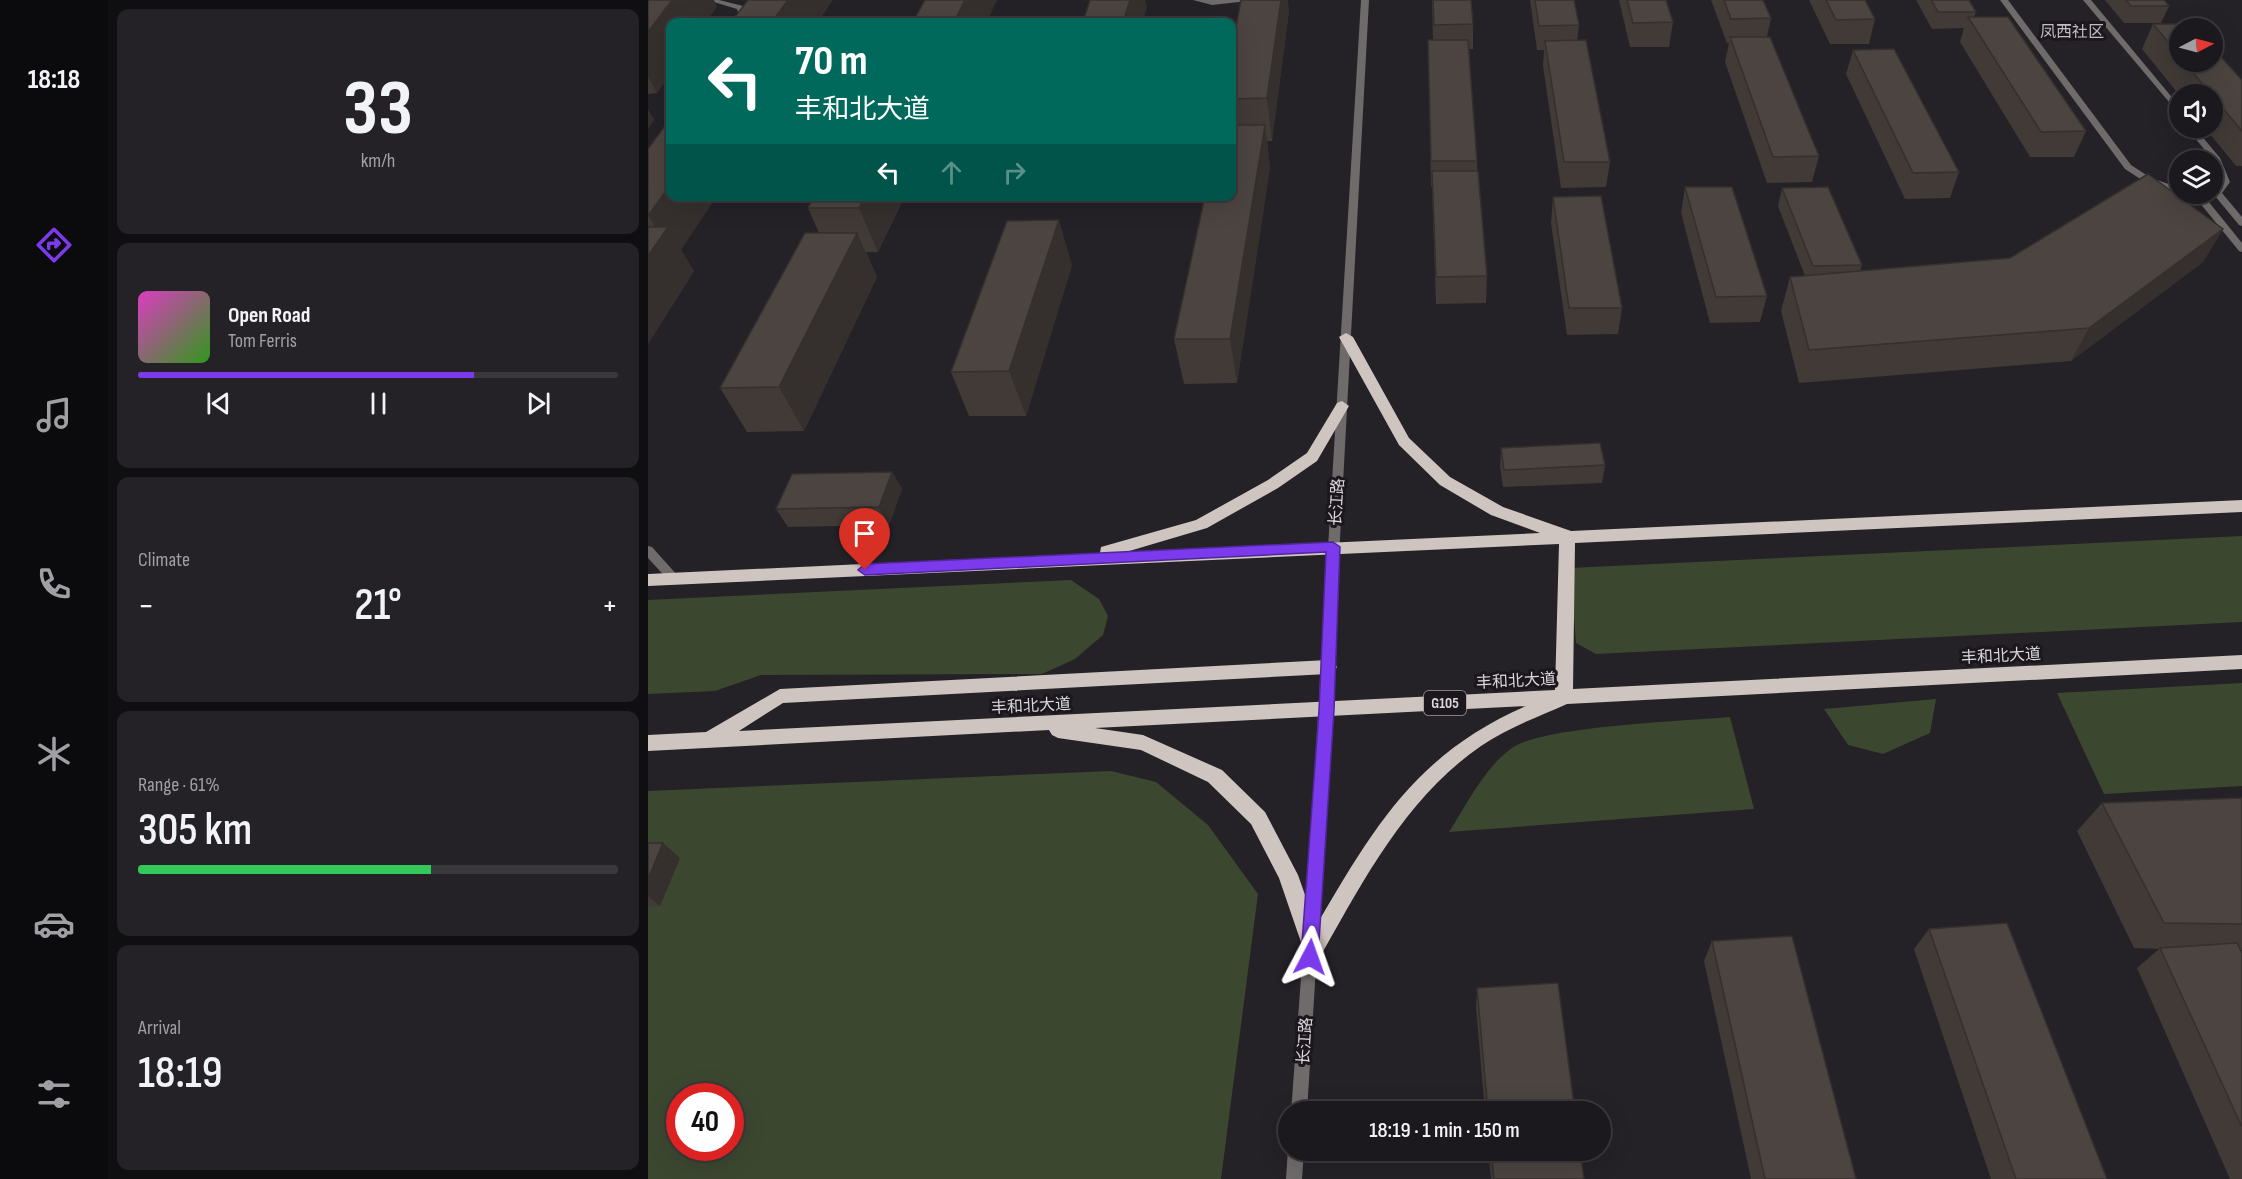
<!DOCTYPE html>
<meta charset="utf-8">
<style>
:root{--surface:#1b191d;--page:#242226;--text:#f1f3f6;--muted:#a0a0a4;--line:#39383b;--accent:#7c3aed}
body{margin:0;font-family:"Sofia Sans Condensed","Noto Sans SC",sans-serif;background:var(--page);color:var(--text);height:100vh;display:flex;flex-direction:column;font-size:22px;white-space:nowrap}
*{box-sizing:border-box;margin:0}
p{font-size:20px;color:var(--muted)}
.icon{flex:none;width:33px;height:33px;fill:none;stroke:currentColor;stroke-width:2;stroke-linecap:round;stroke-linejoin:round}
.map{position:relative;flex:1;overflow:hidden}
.side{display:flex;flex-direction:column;gap:9px;padding:9px;background:#0f0e10;width:540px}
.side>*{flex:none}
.top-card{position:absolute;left:18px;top:18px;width:570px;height:183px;border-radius:12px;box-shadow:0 6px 24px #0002,0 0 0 2px var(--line);background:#00695c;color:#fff;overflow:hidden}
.needle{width:39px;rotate:84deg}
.fabs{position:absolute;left:1521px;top:18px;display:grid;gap:12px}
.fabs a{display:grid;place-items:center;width:54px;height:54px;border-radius:50%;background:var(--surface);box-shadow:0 6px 24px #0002,0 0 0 2px var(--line);font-size:30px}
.speed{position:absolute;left:18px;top:1083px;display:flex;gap:12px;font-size:30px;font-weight:700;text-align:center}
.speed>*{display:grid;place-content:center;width:78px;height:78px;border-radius:50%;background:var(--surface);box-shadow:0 6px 24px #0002,0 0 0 2px var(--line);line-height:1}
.speed .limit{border:9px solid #d22;background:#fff;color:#111}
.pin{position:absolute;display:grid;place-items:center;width:51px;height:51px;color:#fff;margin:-62px -26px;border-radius:50% 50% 50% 0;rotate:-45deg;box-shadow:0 0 6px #0007}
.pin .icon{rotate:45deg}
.me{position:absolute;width:66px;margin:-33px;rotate:4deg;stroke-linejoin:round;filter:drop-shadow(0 0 4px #0008)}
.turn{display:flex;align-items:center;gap:21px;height:126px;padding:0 30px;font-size:27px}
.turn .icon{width:78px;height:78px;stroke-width:2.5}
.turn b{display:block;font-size:42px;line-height:51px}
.lanes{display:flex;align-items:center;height:57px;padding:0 30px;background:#0003;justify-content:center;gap:30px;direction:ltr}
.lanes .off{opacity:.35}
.big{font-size:45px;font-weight:600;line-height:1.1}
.side .card{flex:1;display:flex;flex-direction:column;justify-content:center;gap:9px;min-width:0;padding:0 21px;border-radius:12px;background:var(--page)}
.side .dial{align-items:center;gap:0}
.dial b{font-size:78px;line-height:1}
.song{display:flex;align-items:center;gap:18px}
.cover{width:72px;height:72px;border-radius:9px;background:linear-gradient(135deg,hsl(310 70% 55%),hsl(110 70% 35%))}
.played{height:6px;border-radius:3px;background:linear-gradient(90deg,var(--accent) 70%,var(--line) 70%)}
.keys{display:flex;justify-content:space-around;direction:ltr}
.heat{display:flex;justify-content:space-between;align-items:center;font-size:33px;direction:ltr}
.charge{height:9px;border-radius:4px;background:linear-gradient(90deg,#34c759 61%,var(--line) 0)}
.trip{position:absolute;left:630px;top:1101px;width:333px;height:60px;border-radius:30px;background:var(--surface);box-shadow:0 6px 24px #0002,0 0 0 2px var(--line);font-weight:600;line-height:60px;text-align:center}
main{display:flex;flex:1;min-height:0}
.dock{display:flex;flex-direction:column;width:108px;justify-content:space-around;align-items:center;background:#0b0a0c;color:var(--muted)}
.dock .icon{width:42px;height:42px}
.dock .on{color:var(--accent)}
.dock b{font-size:27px;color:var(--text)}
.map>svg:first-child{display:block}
.green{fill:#3c4730;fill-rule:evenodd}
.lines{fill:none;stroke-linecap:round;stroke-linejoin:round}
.service{fill:#6f6b6a;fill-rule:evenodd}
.minor{fill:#6f6b6a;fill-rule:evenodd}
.tertiary{fill:#6f6b6a;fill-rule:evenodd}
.trunk{fill:#cec4c0;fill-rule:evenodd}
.wall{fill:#413a37}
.shaded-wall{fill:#35302d}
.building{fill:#4c4440;stroke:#35302d;stroke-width:1.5}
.route{fill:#7c3aed;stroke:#51269a;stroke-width:1.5}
.labels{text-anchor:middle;stroke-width:6;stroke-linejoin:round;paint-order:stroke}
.shield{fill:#1b171d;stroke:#a19ea3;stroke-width:1.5}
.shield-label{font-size:15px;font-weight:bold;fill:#dad8dc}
.far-quarter-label{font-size:16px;fill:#c0bcc4;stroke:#1b171d}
.street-label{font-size:16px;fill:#dad8dc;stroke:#1b171d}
</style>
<main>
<nav class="dock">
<b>18:18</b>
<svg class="icon on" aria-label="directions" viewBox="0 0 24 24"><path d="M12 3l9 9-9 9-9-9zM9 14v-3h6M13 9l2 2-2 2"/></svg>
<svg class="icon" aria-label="music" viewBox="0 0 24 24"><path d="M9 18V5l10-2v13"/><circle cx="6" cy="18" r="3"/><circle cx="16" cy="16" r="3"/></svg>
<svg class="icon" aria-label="phone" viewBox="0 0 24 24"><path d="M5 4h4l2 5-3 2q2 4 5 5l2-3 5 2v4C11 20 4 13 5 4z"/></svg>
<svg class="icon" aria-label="climate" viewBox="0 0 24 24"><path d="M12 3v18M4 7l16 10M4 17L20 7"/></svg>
<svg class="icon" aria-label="car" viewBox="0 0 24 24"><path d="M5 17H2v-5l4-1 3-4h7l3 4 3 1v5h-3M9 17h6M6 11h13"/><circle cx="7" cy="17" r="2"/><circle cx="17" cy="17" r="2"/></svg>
<svg class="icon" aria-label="filters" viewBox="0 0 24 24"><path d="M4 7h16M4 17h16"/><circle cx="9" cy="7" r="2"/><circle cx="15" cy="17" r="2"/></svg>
</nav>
<section class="side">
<div class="card dial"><b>33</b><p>km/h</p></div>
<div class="card">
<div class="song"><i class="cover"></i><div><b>Open Road</b><p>Tom Ferris</p></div></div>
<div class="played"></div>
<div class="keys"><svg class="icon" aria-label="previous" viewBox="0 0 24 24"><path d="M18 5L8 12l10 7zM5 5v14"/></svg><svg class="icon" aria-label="pause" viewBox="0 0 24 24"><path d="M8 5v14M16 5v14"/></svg><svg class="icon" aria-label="next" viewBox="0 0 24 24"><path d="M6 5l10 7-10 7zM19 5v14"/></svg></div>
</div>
<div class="card"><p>Climate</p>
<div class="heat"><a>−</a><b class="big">21°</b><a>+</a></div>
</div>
<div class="card"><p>Range · 61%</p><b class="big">305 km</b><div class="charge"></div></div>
<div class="card"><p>Arrival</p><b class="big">18:19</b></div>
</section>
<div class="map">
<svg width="1594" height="1179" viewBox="0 0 1594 1179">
<rect width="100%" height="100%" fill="#242127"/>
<path class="green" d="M1594 536V622L948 654 928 643 922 568Z
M423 580 451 599 460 616 455 635 427 659 394 674 113 675 67 691 0 694V600Z
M1594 683V786L1456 794 1409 693Z
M1288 699 1282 733 1235 754 1200 745 1176 709Z
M1082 717 1106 809 801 832C819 804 836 768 864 748 894 726 1039 721 1082 717Z
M463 771 508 782 560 825 610 894 573 1179H0V791ZM32 1096H82V1148H32Z"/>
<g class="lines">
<path class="service" d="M0 546 4 547 30 576 32 579 30 582H22L0 558Z"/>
<path class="minor" d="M59 0H71L95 6 100 22H93L89 9Z
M545 0H595L591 2 564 5Z
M1352 0H1360L1483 165 1503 178 1532 188V193L1497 182 1477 169Z
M1435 0H1443L1532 107V115Z
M1539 128H1547L1572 158 1582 182 1574 193 1594 217V226L1591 225 1567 196H1556L1594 243V252L1591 251 1547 197 1543 194H1564V191L1574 182 1564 159Z"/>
<path class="tertiary" d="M713 0H721L671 930 669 935 664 937 659 935 657 930Z
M662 944 667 946 669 951 659 1112H643L655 951 657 946Z
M640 1148V1150H656L654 1179H638Z"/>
<path class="trunk" d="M698 333 705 337 761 438 802 477 855 507 923 531 1594 500V512L927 543 925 689 1594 655V669L919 704C890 717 859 728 833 746 756 799 713 885 668 964L661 967 654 964 651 957 655 948 631 878 603 824 560 782 493 750 410 738 404 735 401 730 0 751V735L58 732 132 689 680 660 686 662 689 667 686 672 680 674 135 703 91 731 907 690 911 544 0 586V574L452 553 453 547 548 520 620 480 659 453 689 403 694 401 701 406 669 461 630 488 559 528 478 552 892 533 843 515 792 485 751 445 691 337ZM878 706C768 754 726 827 668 926L650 875 617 812 574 770 495 735 447 728Z"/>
</g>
<path class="wall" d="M0 0 69 6 9 93 0 94Z
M784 0H823L825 24V49H821L829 161V171L839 276 838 303 788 304 784 187H783L780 40H785Z
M882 0H926L931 25 929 41 962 162 958 187 913 188 895 66 896 50H889Z
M971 0H1018L1025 22 1021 47H982Z
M1063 0H1115L1123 18 1119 37 1171 156 1164 182 1119 183 1077 62 1081 43H1079Z
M1161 0H1217L1227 19 1221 44H1182Z
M1268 0H1321L1328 12 1326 17 1438 131 1426 157H1382L1312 42 1316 28 1284 29Z
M1457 0H1516L1521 6 1513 23H1476Z
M641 11 624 141H619L622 168 589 383 536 384 526 339 584 196V49Z
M1505 24 1532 28V62H1564L1594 80V166H1588L1557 128H1564V94H1532V96L1494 49Z
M1205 50 1311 172 1302 198 1257 199 1198 74Z
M0 149 33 250 46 271 0 344Z
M1037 187 1119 296 1112 322 1062 323 1033 213Z
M1134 188 1214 265 1212 271 1362 258 1575 229 1555 262 1423 361 1151 383 1133 311 1142 277 1157 276 1130 206Z
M166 196H257L230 252H218L229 277 156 431 99 432 72 388 171 233 160 208Z
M905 197 974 308 970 334 919 335 903 223Z
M424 265 378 416H321L303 372Z
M853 448 957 465 954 483 855 487 852 466Z
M244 472 254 489 241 525 140 527 128 509Z
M1594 798V950H1593L1594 953V1179H1582L1489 968 1511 949 1486 948 1429 831 1454 803Z
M0 843 32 858 12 906 0 907Z
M1281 929 1459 1179H1343L1266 949Z
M1064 941 1208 1179H1103L1056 961Z
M829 988 927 1112H837L828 1007Z
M840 1150H932L936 1179H843Z"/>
<path class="shaded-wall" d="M24 0H66L69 6 58 22H22V74L9 93 0 77V32Z
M140 0H185L170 22H124Z
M317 0H349L339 22H306Z
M482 0H497L499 7 495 22H475Z
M633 0H640L641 11 624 141 619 98Z
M0 109 6 120 0 129Z
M617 125 622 168 589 383 582 339Z
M22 185V196H69L33 250 46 271 0 344V256L13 237 1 216Z
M217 196H257L230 252 211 208Z
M411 220 424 265 378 416 361 371Z
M1575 229 1555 262 1423 361 1441 328Z
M209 233 229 277 156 431 131 387Z
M244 472 254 489 241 525 231 507Z
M15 843 32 858 12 906 0 896V879Z"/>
<path class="building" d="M0 0H24L0 32Z
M100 0H140L124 22H83Z
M277 0H317L306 22H265Z
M442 0H482L475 22H435Z
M593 0H633L619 98 584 99V49Z
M785 0H823L825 24 786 25Z
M887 0H926L931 25 891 26Z
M979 0H1018L1025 22 985 23Z
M1076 0H1115L1123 18 1083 19Z
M1178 0H1217L1227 19 1188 20Z
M1283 0H1321L1328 12H1290Z
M1478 0H1516L1521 6H1483Z
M1320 17H1360L1438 131 1393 132Z
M1505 24H1544L1548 28H1532V56Z
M1082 37H1122L1171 156 1125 157Z
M780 40H820L829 161H783Z
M938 40 962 162H916L897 41Z
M1564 47 1594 80V131L1536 62H1564Z
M1246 49 1311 172 1265 173 1205 50Z
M22 119V185L0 216V149Z
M584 125H617L582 339H526L557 196H584Z
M784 171H830L839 276 788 277Z
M1500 174 1575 229 1441 328 1161 350 1142 277 1362 258Z
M1037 187H1084L1119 296 1068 297Z
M1180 187 1214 265 1165 266 1134 188Z
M166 196H217L211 208H160Z
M953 196 974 308H921L905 197Z
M411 220 361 371 303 372 359 221Z
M0 227H20L0 256Z
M157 233H209L131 387 72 388Z
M952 443 957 465 856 470 853 448Z
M244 472 231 507 128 509 144 474Z
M1594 798V924L1516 923 1454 803Z
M0 843H15L0 879Z
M1359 923 1459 1179H1368L1281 929Z
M1144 936 1208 1179H1117L1064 941Z
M1589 943 1594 953V1127L1512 948Z
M910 983 927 1112H840L829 988Z
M843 1150H932L936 1179H846Z"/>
<path class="route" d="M685 542 692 547 686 710 670 957 668 962 662 965 655 962 653 957 671 710 678 552 217 575 210 570 217 564Z"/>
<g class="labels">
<rect class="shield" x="776" y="691" width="42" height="24" rx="4.5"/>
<g class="shield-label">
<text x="797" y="708">G105</text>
</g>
<g class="far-quarter-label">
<text x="1424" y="37">凤西社区</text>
</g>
<g class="street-label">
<text transform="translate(688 502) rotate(-86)" y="6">长江路</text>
<text transform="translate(1353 655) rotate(-3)" y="6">丰和北大道</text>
<text transform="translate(868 680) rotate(-3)" y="6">丰和北大道</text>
<text transform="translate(383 705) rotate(-3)" y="6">丰和北大道</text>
<text transform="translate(656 1041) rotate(-86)" y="6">长江路</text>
</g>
</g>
</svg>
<div class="fabs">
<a><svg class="needle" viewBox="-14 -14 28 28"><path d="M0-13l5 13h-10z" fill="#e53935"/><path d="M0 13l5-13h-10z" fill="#a0a0a4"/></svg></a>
<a><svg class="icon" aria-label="sound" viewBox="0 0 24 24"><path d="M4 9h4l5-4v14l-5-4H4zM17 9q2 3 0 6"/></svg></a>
<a><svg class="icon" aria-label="layers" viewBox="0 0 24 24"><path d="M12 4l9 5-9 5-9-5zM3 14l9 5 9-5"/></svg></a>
</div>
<div class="speed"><div class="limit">40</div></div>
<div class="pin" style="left:217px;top:570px;background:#d93025"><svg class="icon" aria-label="arrive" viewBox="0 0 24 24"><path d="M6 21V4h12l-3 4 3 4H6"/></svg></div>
<svg class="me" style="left:662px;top:957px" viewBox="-20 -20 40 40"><path d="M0-17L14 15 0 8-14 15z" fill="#7c3aed" stroke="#fff" stroke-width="4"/></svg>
<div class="trip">18:19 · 1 min · 150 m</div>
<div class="top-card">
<div class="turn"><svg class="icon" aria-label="left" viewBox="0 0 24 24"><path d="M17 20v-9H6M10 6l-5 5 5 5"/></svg><div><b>70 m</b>丰和北大道</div></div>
<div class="lanes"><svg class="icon" aria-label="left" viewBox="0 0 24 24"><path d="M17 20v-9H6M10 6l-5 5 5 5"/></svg><svg class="icon off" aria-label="ahead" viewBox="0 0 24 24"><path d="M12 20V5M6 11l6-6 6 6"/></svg><svg class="icon off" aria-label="right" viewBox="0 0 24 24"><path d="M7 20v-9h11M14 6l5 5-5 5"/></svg></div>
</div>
</div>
</main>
